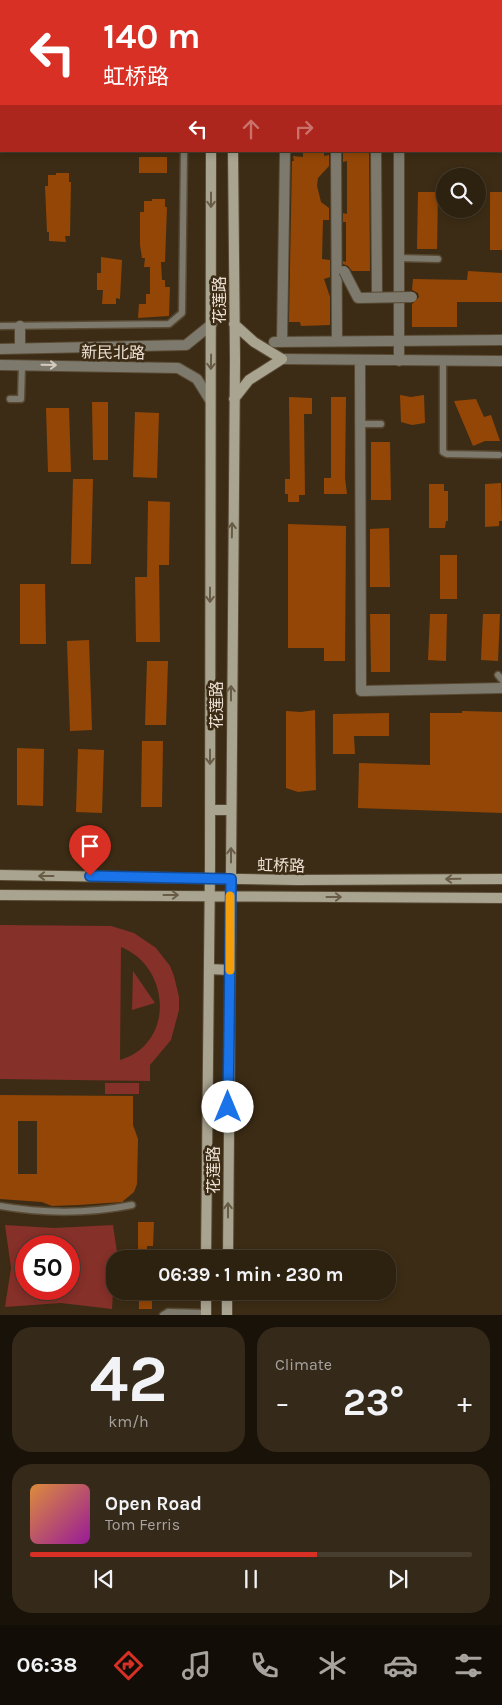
<!DOCTYPE html>
<meta charset="utf-8">
<style>
:root{--surface:#2d2110;--page:#352919;--text:#f1f3f6;--muted:#a7a39f;--line:#483e30;--accent:#d93025}
body{margin:0;font-family:Karla,"Noto Sans SC",sans-serif;background:var(--page);color:var(--text);height:100vh;display:flex;flex-direction:column;font-size:19px;white-space:nowrap}
*{box-sizing:border-box;margin:0}
p{font-size:16px;color:var(--muted)}
.icon{flex:none;width:28px;height:28px;fill:none;stroke:currentColor;stroke-width:2;stroke-linecap:round;stroke-linejoin:round}
.map{position:relative;height:1315px;overflow:hidden}
.sheet{display:flex;flex-direction:column;gap:12px;padding:12px;background:#191209;flex:1}
.sheet>*{flex:none}
.banner{position:absolute;left:0px;top:0px;width:502px;height:152px;box-shadow:0 2px 8px #0003,0 0 0 1px var(--line);background:#d93025;color:#fff;overflow:hidden}
.fabs{position:absolute;left:436px;top:168px;display:grid;gap:10px}
.fabs a{display:grid;place-items:center;width:50px;height:50px;border-radius:50%;background:var(--surface);box-shadow:0 2px 8px #0003,0 0 0 1px var(--line);font-size:25px}
.speed{position:absolute;left:15px;top:1235px;display:flex;gap:10px;font-size:25px;font-weight:700;text-align:center}
.speed>*{display:grid;place-content:center;width:65px;height:65px;border-radius:50%;background:var(--surface);box-shadow:0 2px 8px #0003,0 0 0 1px var(--line);line-height:1}
.speed .limit{border:8px solid #d22;background:#fff;color:#111}
.pin{position:absolute;display:grid;place-items:center;width:42px;height:42px;color:#fff;margin:-51px -21px;border-radius:50% 50% 50% 0;rotate:-45deg;box-shadow:0 0 5px #0007}
.pin .icon{rotate:45deg}
.me{position:absolute;width:55px;margin:-28px;rotate:0deg;stroke-linejoin:round;filter:drop-shadow(0 0 4px #0008)}
.turn{display:flex;align-items:center;gap:18px;height:105px;padding:0 20px;font-size:22px}
.turn .icon{width:65px;height:65px;stroke-width:2.5}
.turn b{display:block;font-size:35px;line-height:42px}
.lanes{display:flex;align-items:center;height:48px;padding:0 20px;background:#0003;justify-content:center;gap:25px;direction:ltr}
.lanes .off{opacity:.35}
.big{font-size:38px;font-weight:700;line-height:1.1}
.sheet .tile{flex:1;display:flex;flex-direction:column;justify-content:center;gap:8px;min-width:0;padding:0 18px;border-radius:20px;background:var(--page)}
.sheet .dial{align-items:center;gap:0}
.dial b{font-size:65px;line-height:1}
.song{display:flex;align-items:center;gap:15px}
.cover{width:60px;height:60px;border-radius:8px;background:linear-gradient(135deg,hsl(30 70% 55%),hsl(300 70% 35%))}
.played{height:5px;border-radius:2px;background:linear-gradient(90deg,var(--accent) 65%,var(--line) 65%)}
.keys{display:flex;justify-content:space-around;direction:ltr}
.heat{display:flex;justify-content:space-between;align-items:center;font-size:28px;direction:ltr}
.sheet .tiles{flex:1;display:grid;gap:12px;grid-template-columns:1fr 1fr}
.tile:last-child{grid-column:span 2}
.trip{position:absolute;left:106px;top:1250px;width:290px;height:50px;border-radius:20px;background:var(--surface);box-shadow:0 2px 8px #0003,0 0 0 1px var(--line);font-weight:700;line-height:50px;text-align:center}
.dock{display:flex;height:80px;justify-content:space-around;align-items:center;background:#120d06;color:var(--muted)}
.dock .icon{width:35px;height:35px}
.dock .active{color:var(--accent)}
.dock b{font-size:22px;color:var(--text)}
.map>svg:first-child{display:block}
.green{fill:#853029;fill-rule:evenodd}
.building{fill:#944606;fill-rule:evenodd}
.lines{fill:none;stroke-linecap:round;stroke-linejoin:round}
.service-casing{stroke:#584933;stroke-width:9}
.pedestrian-casing{stroke:#584933;stroke-width:12}
.minor-casing{stroke:#584933;stroke-width:12}
.tertiary-casing{stroke:#584933;stroke-width:12}
.secondary-casing{stroke:#584933;stroke-width:12}
.service{stroke:#7d7a6d;stroke-width:6}
.pedestrian{stroke:#7d7a6d;stroke-width:10}
.minor{stroke:#7d7a6d;stroke-width:10}
.tertiary{stroke:#7d7a6d;stroke-width:10}
.secondary{stroke:#a9a490;stroke-width:10}
.pedestrian-bridge-casing{stroke:#584933;stroke-width:12;stroke-linecap:butt}
.pedestrian-bridge{stroke:#7d7a6d;stroke-width:10}
.oneway{stroke:#685c46}
.oneway2{stroke:#d5ccbf}
.route-casing{stroke:#114b97;stroke-width:12}
.route{stroke:#1a73e8;stroke-width:9}
.slow{stroke:#f59e0b;stroke-width:9}
.labels{text-anchor:middle;stroke-width:5;stroke-linejoin:round;paint-order:stroke}
.street-label{font-size:16px;fill:#ebe0d3;stroke:#3c2c15}
</style>
<div class="map">
<svg width="502" height="1315" viewBox="0 0 502 1315">
<rect width="100%" height="100%" fill="#3c2c15"/>
<path class="green" d="M0 0H190L1 1V31Z
M255 0H502V32L501 1Z
M0 925 111 926 134 933 156 948 170 966 174 976 179 997V1010L171 1040 150 1065V1081L0 1079ZM121 947C171 967 175 1044 120 1060Z
M133 971 155 1003 132 1010Z
M105 1083H139V1094H105Z
M5 1225 54 1228 113 1225 118 1259H115L112 1309 61 1303 5 1307 11 1268ZM69 1246V1289H26V1246Z"/>
<path class="building" d="M303 151H324V156L329 155V166L318 178 317 186 321 202 329 208V220H323L322 259 330 260V277L324 279 330 297V325L301 326 300 322H289L292 161H294L293 156 303 157Z
M347 151H369L370 271H352L348 266 343 264V261L346 262V222H343V213L347 214V161L343 162V153Z
M139 157H167V173H139Z
M56 173H69V182H71L70 236H65L66 242 49 241V232H47L45 186H48V175H56Z
M418 192H438L437 249H417Z
M490 192H502V250H490Z
M152 199H165V207H167L165 262H161L162 280H165V287H170L169 316 138 318 139 304H146V294H150V267H144L145 258H142L140 245V212H144V201H152Z
M101 257 122 260 120 299 116 298V304H102L103 290H97V273H101Z
M468 271 502 273V302H457V327H412V304L419 297 418 293 412 290 413 279 467 280Z
M400 395 411 397 424 395 425 423 412 425 401 422Z
M289 397 312 398V414H304L305 495H299V502H288V494H285V479H290Z
M331 397H346L345 478 347 494H324V478H331Z
M476 399 484 417 491 415 500 441H485L473 446 454 401Z
M92 402H108V460H93Z
M46 408H69L71 472H48Z
M135 412 159 413 157 478 133 477Z
M371 442H390L391 500H371Z
M73 479H93L91 564H71Z
M501 483 502 521H499V526L485 527V484Z
M429 484H444V491H448V521H446L445 528H429Z
M148 501 170 502 169 565H159L160 642H136L135 577H147Z
M288 524 346 526 345 661H324V648H288Z
M389 528 390 587H370V529Z
M440 555H457V599H440Z
M20 584H45L46 644H20Z
M370 614H390V672H371Z
M430 614H447L446 661 428 660Z
M483 614H500L498 661 481 660Z
M89 640 92 730 70 731 67 641Z
M147 661H168L166 725H145Z
M315 710 316 790 298 792 286 788V711L301 712Z
M462 711 502 712V813L358 808 359 763 430 765V713H462Z
M389 713V736H354L355 754H333V714Z
M142 741H163L162 807H141Z
M17 748 44 749 43 806 17 805Z
M78 749 104 750 102 813 76 812Z
M0 1095 133 1096V1125L138 1139 137 1184 134 1192 122 1202 79 1205 52 1206 42 1202 0 1199ZM18 1121H37V1174H18Z
M138 1222H154L153 1246H147V1259H138Z
M139 1291H152V1309H139Z"/>
<g class="lines">
<defs>
<path id="service" d="M399 258 438 259
M0 326 169 324 182 313 184 151
M443 361V452L447 454 499 455
M10 399H21L22 365
M360 424H381
M498 675 502 680
M0 1206C46 1214 87 1214 132 1205
M163 1315 168 1312 206 1313"/>
<path id="pedestrian" d="M336 151 337 341
M376 151 377 291
M274 342 502 340
M282 342 285 151"/>
<path id="minor" d="M20 348V326
M282 359 502 361
M360 360 361 691 502 688
M399 361V151"/>
<path id="tertiary" d="M0 349 186 345 212 324
M0 365 178 368 197 379 210 400"/>
<path id="secondary" d="M212 1V0
M236 1V0
M234 399 249 380 282 359 254 342 234 324
M210 810H231
M0 875 297 880 502 879
M0 895 502 898
M209 969 230 970
M206 1259 210 865 211 151
M228 1259 235 360 233 151
M206 1291V1315
M227 1315V1291"/>
</defs>
<use href="#service" class="service-casing"/>
<use href="#pedestrian" class="pedestrian-casing"/>
<use href="#minor" class="minor-casing"/>
<use href="#tertiary" class="tertiary-casing"/>
<use href="#secondary" class="secondary-casing"/>
<use href="#service" class="service"/>
<use href="#pedestrian" class="pedestrian"/>
<use href="#minor" class="minor"/>
<use href="#tertiary" class="tertiary"/>
<use href="#secondary" class="secondary"/>
<defs>
<path id="pedestrian-bridge" d="M344 271 358 298 412 297"/>
</defs>
<use href="#pedestrian-bridge" class="pedestrian-bridge-casing"/>
<use href="#pedestrian-bridge" class="pedestrian-bridge"/>
</g>
<defs><path id="oneway-shaft" d="M-6 0H5M1.5-3L5.5 0L1.5 3" fill="none" stroke-width="1.6" stroke-linecap="round" stroke-linejoin="round" transform="scale(1.25)"/></defs>
<g class="oneway">
<use href="#oneway-shaft" transform="translate(211 200) rotate(90)"/>
<use href="#oneway-shaft" transform="translate(211 362) rotate(91)"/>
<use href="#oneway-shaft" transform="translate(232 530) rotate(-89)"/>
<use href="#oneway-shaft" transform="translate(210 595) rotate(90)"/>
<use href="#oneway-shaft" transform="translate(231 693) rotate(-90)"/>
<use href="#oneway-shaft" transform="translate(210 757) rotate(90)"/>
<use href="#oneway-shaft" transform="translate(231 855) rotate(-90)"/>
<use href="#oneway-shaft" transform="translate(46 876) rotate(-180)"/>
<use href="#oneway-shaft" transform="translate(453 879) rotate(179)"/>
<use href="#oneway-shaft" transform="translate(171 895)"/>
<use href="#oneway-shaft" transform="translate(334 897)"/>
<use href="#oneway-shaft" transform="translate(228 1210) rotate(-90)"/>
</g>
<use class="oneway2" href="#oneway-shaft" transform="translate(49 365) rotate(1)"/>
<g class="lines">
<defs>
<path id="route" d="M90 876 231 879 228 1107"/>
</defs>
<use href="#route" class="route-casing"/>
<use href="#route" class="route"/>
<path class="slow" d="M230 970V896"/>
</g>
<g class="labels">
<g class="street-label">
<text transform="translate(219 300) rotate(-90)" y="6">花莲路</text>
<text transform="translate(113 352) rotate(1)" y="6">新民北路</text>
<text transform="translate(216 705) rotate(-90)" y="6">花莲路</text>
<text transform="translate(281 865) rotate(1)" y="6">虹桥路</text>
<text transform="translate(213 1170) rotate(-90)" y="6">花莲路</text>
</g>
</g>
</svg>
<div class="fabs">
<a><svg class="icon" aria-label="search" viewBox="0 0 24 24"><circle cx="10" cy="10" r="6"/><path d="M15 15l6 6"/></svg></a>
</div>
<div class="speed"><div class="limit">50</div></div>
<div class="pin" style="left:90px;top:876px;background:#d93025"><svg class="icon" aria-label="arrive" viewBox="0 0 24 24"><path d="M6 21V4h12l-3 4 3 4H6"/></svg></div>
<svg class="me" style="left:228px;top:1107px" viewBox="-20 -20 40 40"><circle r="19" fill="#fff"/><path d="M0-13L10 11 0 6-10 11z" fill="#1a73e8"/></svg>
<div class="trip">06:39 · 1 min · 230 m</div>
<div class="banner">
<div class="turn"><svg class="icon" aria-label="left" viewBox="0 0 24 24"><path d="M17 20v-9H6M10 6l-5 5 5 5"/></svg><div><b>140 m</b>虹桥路</div></div>
<div class="lanes"><svg class="icon" aria-label="left" viewBox="0 0 24 24"><path d="M17 20v-9H6M10 6l-5 5 5 5"/></svg><svg class="icon off" aria-label="ahead" viewBox="0 0 24 24"><path d="M12 20V5M6 11l6-6 6 6"/></svg><svg class="icon off" aria-label="right" viewBox="0 0 24 24"><path d="M7 20v-9h11M14 6l5 5-5 5"/></svg></div>
</div>
</div>
<section class="sheet">
<div class="tiles">
<div class="tile dial"><b>42</b><p>km/h</p></div>
<div class="tile"><p>Climate</p>
<div class="heat"><a>−</a><b class="big">23°</b><a>+</a></div>
</div>
<div class="tile">
<div class="song"><i class="cover"></i><div><b>Open Road</b><p>Tom Ferris</p></div></div>
<div class="played"></div>
<div class="keys"><svg class="icon" aria-label="previous" viewBox="0 0 24 24"><path d="M18 5L8 12l10 7zM5 5v14"/></svg><svg class="icon" aria-label="pause" viewBox="0 0 24 24"><path d="M8 5v14M16 5v14"/></svg><svg class="icon" aria-label="next" viewBox="0 0 24 24"><path d="M6 5l10 7-10 7zM19 5v14"/></svg></div>
</div>
</div>
</section>
<nav class="dock">
<b>06:38</b>
<svg class="icon active" aria-label="directions" viewBox="0 0 24 24"><path d="M12 3l9 9-9 9-9-9zM9 14v-3h6M13 9l2 2-2 2"/></svg>
<svg class="icon" aria-label="music" viewBox="0 0 24 24"><path d="M9 18V5l10-2v13"/><circle cx="6" cy="18" r="3"/><circle cx="16" cy="16" r="3"/></svg>
<svg class="icon" aria-label="phone" viewBox="0 0 24 24"><path d="M5 4h4l2 5-3 2q2 4 5 5l2-3 5 2v4C11 20 4 13 5 4z"/></svg>
<svg class="icon" aria-label="climate" viewBox="0 0 24 24"><path d="M12 3v18M4 7l16 10M4 17L20 7"/></svg>
<svg class="icon" aria-label="car" viewBox="0 0 24 24"><path d="M5 17H2v-5l4-1 3-4h7l3 4 3 1v5h-3M9 17h6M6 11h13"/><circle cx="7" cy="17" r="2"/><circle cx="17" cy="17" r="2"/></svg>
<svg class="icon" aria-label="filters" viewBox="0 0 24 24"><path d="M4 7h16M4 17h16"/><circle cx="9" cy="7" r="2"/><circle cx="15" cy="17" r="2"/></svg>
</nav>
